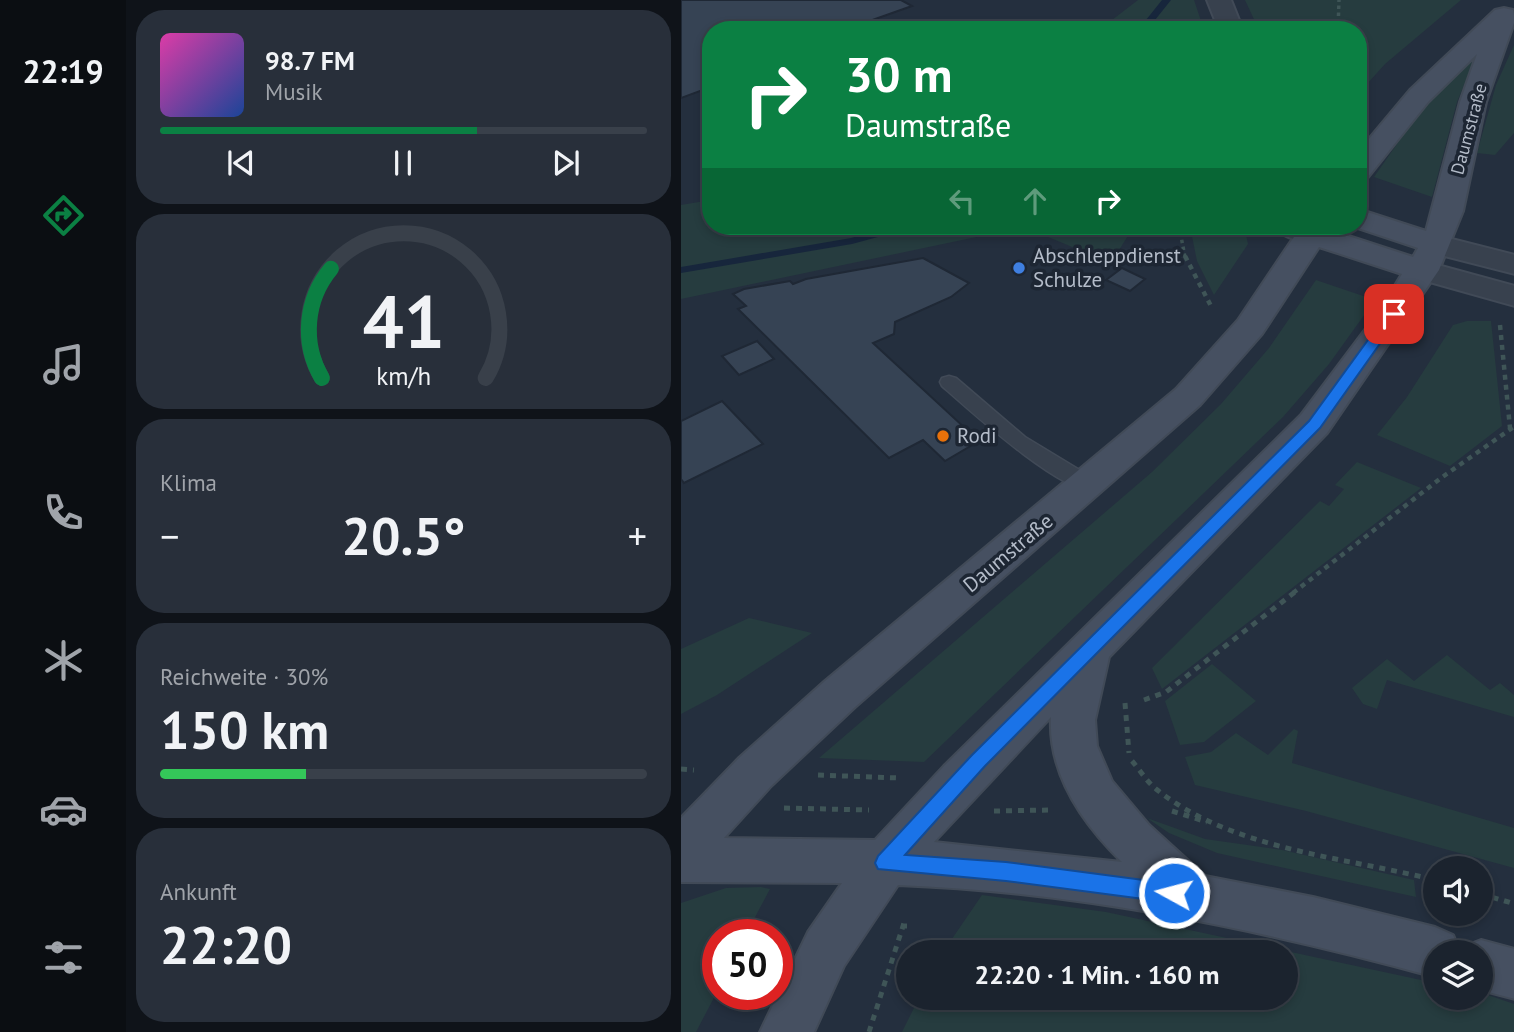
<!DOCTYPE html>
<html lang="de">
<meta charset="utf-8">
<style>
:root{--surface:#1b232e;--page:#282f3a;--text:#f1f3f6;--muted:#a0a4aa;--line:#39404a;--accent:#0b8043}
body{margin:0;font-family:"PT Sans",sans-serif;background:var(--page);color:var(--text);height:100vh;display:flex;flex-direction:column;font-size:26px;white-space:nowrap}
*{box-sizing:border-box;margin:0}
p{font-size:23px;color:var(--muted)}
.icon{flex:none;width:38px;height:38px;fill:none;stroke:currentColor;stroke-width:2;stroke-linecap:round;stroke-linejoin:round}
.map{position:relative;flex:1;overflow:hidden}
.panel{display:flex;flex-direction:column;gap:10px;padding:10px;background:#0f1319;width:555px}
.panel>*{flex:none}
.guide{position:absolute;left:21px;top:21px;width:665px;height:214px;border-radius:28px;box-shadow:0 4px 10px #0003,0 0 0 2px var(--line);background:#0b8043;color:#fff;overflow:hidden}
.tools{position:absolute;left:742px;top:856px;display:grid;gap:14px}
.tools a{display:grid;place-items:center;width:70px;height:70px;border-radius:50%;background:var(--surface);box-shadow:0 4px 10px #0003,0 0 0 2px var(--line);font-size:35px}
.speed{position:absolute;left:21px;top:919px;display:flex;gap:14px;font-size:35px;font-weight:700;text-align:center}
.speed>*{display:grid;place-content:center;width:91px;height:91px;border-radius:50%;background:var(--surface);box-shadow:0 4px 10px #0003,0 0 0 2px var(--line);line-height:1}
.speed .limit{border:10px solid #d22;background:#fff;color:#111}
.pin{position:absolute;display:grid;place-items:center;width:60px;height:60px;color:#fff;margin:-30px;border-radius:14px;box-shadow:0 4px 10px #0006}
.me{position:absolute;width:77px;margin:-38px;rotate:277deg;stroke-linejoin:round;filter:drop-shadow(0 0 5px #0008)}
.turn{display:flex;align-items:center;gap:24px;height:147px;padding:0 28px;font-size:32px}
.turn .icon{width:91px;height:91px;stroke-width:2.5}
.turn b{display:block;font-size:49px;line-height:60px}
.lanes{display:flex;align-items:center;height:66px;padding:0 28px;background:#0003;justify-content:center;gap:35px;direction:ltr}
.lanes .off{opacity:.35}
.big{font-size:52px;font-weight:800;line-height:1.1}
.panel .card{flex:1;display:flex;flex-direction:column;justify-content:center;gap:10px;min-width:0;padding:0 24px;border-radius:28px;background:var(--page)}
.panel .dial{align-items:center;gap:0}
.dial svg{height:182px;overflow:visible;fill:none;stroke:var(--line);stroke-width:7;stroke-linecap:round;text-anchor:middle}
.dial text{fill:var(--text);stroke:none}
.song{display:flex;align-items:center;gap:21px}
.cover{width:84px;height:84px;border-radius:10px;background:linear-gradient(135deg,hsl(320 70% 55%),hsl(220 70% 35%))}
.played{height:7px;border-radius:4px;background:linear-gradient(90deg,var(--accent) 65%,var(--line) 65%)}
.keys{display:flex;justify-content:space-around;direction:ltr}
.heat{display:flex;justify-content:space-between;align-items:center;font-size:38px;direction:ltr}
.charge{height:10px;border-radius:5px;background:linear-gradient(90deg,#34c759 30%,var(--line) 0)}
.trip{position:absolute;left:215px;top:940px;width:402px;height:70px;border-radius:35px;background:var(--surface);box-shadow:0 4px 10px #0003,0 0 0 2px var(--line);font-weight:800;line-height:70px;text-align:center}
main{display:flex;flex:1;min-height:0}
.tab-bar{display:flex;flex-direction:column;width:126px;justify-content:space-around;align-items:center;background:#0b0e12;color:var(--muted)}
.tab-bar .icon{width:49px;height:49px}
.tab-bar .selected{color:var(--accent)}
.tab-bar b{font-size:32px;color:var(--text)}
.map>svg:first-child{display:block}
.green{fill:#263c3f}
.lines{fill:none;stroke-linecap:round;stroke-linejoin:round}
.stream{fill:#17263c;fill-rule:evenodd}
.building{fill:#364354;stroke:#1f2835;stroke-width:2}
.service-casing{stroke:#414a57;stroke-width:3}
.minor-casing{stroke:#414a57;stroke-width:4}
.tertiary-casing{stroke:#414a57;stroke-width:4}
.secondary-casing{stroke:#414a57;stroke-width:4}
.path-far2{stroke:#3f5557;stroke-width:3.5;stroke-dasharray:3.5 3.5;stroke-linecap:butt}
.path-far1{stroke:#3f5557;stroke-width:4.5;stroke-dasharray:5 5;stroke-linecap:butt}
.path{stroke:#3f5557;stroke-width:5;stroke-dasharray:6 6;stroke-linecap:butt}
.service{fill:#38414e;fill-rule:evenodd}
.minor{fill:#38414e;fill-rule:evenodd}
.tertiary{fill:#38414e;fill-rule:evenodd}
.secondary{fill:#465061;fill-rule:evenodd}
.route{fill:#1a73e8;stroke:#114b97;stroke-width:2}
.shop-dot{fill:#3f7fe0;stroke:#1d2633;stroke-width:2.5}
.food-dot{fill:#e8710a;stroke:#1d2633;stroke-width:2.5}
.labels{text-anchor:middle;stroke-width:7;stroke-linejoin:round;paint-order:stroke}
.far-street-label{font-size:18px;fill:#b4bcc9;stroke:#1d2633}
.poi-label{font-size:21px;fill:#b4bcc9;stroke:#1d2633;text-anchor:start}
.street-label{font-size:21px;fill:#b4bcc9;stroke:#1d2633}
</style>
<main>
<nav class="tab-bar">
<b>22:19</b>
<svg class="icon selected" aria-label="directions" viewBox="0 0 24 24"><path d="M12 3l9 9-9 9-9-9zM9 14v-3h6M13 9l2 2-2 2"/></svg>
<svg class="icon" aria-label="music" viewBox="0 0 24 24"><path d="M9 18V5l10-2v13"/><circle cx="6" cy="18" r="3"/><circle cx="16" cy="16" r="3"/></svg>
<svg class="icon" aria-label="phone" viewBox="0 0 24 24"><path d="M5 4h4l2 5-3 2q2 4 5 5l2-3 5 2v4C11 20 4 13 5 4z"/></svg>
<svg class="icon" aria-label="climate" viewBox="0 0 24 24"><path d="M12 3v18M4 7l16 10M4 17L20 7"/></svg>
<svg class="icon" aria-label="car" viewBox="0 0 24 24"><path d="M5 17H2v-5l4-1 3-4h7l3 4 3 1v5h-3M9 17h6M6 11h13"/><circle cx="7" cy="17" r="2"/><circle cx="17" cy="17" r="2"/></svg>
<svg class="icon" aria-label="filters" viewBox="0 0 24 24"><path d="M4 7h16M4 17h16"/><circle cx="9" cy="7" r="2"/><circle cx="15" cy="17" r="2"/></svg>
</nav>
<section class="panel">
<div class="card">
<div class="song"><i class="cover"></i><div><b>98.7 FM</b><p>Musik</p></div></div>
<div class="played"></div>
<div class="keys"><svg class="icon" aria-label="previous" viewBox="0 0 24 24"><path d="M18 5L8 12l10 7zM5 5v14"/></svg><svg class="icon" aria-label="pause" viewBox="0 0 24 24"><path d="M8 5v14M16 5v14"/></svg><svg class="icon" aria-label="next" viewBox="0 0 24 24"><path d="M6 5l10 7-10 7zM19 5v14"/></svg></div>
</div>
<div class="card dial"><svg viewBox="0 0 100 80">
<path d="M14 69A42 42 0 1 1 86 69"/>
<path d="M14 69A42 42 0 0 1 18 21" stroke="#0b8043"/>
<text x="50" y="56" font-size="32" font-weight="700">41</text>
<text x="50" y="72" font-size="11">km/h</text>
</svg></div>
<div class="card"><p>Klima</p>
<div class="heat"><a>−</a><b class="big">20.5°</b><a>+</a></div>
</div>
<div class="card"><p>Reichweite · 30%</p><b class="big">150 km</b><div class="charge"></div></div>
<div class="card"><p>Ankunft</p><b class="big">22:20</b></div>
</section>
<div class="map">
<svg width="834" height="1032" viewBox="0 0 834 1032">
<rect width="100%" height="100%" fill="#242f3e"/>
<path class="green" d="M457 0H513L523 30H418Z
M564 0H780L704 64 677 94V30H578Z
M833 45V133L814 155 796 153 815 85Z
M787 58 793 61 776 102 751 197 693 177 734 118Z
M30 200V226H453L430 263 343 227 0 299V205Z
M509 226H551L565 235 567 244 533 295 516 261Z
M635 280 694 300 648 364 602 417 243 762 138 758 471 472 540 404 588 348Z
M786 321H810L821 426 769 466 696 435 726 397 772 325Z
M676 462 740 488 481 689 471 668 639 501 648 506 663 489 654 485Z
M68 618 131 633 36 695 0 714V649Z
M766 655 809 690 819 683 833 695V717L706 680 696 709 682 704 671 688 706 659 733 681Z
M531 664 575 701 523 742 499 745 484 701Z
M613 729 617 731 611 763 833 828V868L625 811 514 785 504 757 530 752 555 733 587 755Z
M466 818 524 839 601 850 733 880 735 897 536 853 488 833Z
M80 887 89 889 65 934H37V990L15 1032H0V903L45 888Z
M301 895 425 912 754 983V998H800V993L804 994 833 1004V1032H221L238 998H606V952H262Z"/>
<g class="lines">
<path class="stream" d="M481 0H490L466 30H457Z
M214 226H231L230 228 171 244 0 273V267L170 238Z"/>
</g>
<path class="building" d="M0 0H220L231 6 166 29 30 30V87L0 98Z
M242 258 288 283 270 297 214 322 213 334 192 343 298 441 264 461 242 440 208 458 57 309 65 306 52 294 63 289 109 281 112 284 125 279Z
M441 268 464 279 449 291 425 280Z
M76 341 93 359 58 375 41 356Z
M41 401 82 444 3 483 0 479V421Z"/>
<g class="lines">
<defs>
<path id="service" d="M268 376 275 378 344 437 415 480 418 485 415 490C386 499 286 408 261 386L259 382 261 378Z"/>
<path id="minor" d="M526 0H550L562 30H538Z
M593 226H636L645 234 641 240C626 244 602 239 593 226Z"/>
<path id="tertiary" d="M755 235 834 255V274L744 251 740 244 744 237Z
M742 261 834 286V306L731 277 726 270 731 263Z"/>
<path id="secondary" d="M823 8 832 10 834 20 805 102 782 211 758 270 646 433 428 657 414 720 416 746 431 781 468 825 524 876 632 897 754 927 772 935 779 952H754V977C579 929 399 892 217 885L163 966 133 1032H79L127 932 161 883 0 882V818L58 758 144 681 495 389 557 320 619 228 652 226 649 230 732 257 737 248 671 226H677V209L745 231 779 102 796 54 747 102 687 177 677 180V152L729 90 814 10ZM638 247 721 274 699 310 620 415 263 766 194 840 43 838 90 786 174 707 519 405 581 334ZM370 717C367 774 402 824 441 862L253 842Z
M800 940 834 949V999L800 990V952H780L782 947Z"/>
</defs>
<use href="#service" class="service-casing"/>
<use href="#minor" class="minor-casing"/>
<use href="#tertiary" class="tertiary-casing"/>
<use href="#secondary" class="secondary-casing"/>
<path class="path-far2" d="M657 30 658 0
M498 226 504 257"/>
<path class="path-far1" d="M504 256 531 308
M819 325 829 428
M612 593 760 478 834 426"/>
<path class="path" d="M463 700 485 692 614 592
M444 703 448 753
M451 761C459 770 466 782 475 789 551 850 663 857 754 880
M0 769 13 770
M137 775 219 778
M103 808 188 810
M313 811 370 810
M491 811 526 822
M800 894 834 904
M220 926H231
M188 1032 223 923"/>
<use href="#service" class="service"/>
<use href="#minor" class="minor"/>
<use href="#tertiary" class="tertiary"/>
<use href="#secondary" class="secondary"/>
</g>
<path class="route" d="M713 310 720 314 639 428 304 766 224 855 325 862 493 884 500 886 503 893 500 900 493 903 325 881 197 869 194 863 197 856 291 755 628 421 708 311Z"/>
<circle class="shop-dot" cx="338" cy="268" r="7"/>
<circle class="food-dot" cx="262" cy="436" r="7"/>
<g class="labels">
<g class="far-street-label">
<text transform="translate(788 129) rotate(-75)" y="6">Daumstraße</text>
</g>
<g class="poi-label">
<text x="352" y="263">Abschleppdienst<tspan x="352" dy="24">Schulze</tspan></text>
<text x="276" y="443">Rodi</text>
</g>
<g class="street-label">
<text transform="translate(327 553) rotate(-40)" y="7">Daumstraße</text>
</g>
</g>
</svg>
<div class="tools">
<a><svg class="icon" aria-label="sound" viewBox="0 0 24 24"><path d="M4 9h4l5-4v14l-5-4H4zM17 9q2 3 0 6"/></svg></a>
<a><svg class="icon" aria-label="layers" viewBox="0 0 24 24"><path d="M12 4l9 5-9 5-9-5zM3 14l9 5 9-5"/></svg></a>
</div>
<div class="speed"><div class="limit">50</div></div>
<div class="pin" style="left:713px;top:314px;background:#d93025"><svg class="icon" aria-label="arrive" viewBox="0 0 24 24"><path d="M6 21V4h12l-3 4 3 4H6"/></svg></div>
<svg class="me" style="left:493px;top:893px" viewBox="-20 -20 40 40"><circle r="17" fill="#1a73e8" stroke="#fff" stroke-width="3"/><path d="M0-11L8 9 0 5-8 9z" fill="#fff"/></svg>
<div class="trip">22:20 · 1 Min. · 160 m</div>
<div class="guide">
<div class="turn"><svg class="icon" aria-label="right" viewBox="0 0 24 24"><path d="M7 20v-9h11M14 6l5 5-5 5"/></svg><div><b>30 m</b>Daumstraße</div></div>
<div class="lanes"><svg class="icon off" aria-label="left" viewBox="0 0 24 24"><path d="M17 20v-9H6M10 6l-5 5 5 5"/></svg><svg class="icon off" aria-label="ahead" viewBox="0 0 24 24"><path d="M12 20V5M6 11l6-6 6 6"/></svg><svg class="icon" aria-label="right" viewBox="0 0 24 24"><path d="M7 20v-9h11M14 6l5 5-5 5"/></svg></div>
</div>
</div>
</main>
